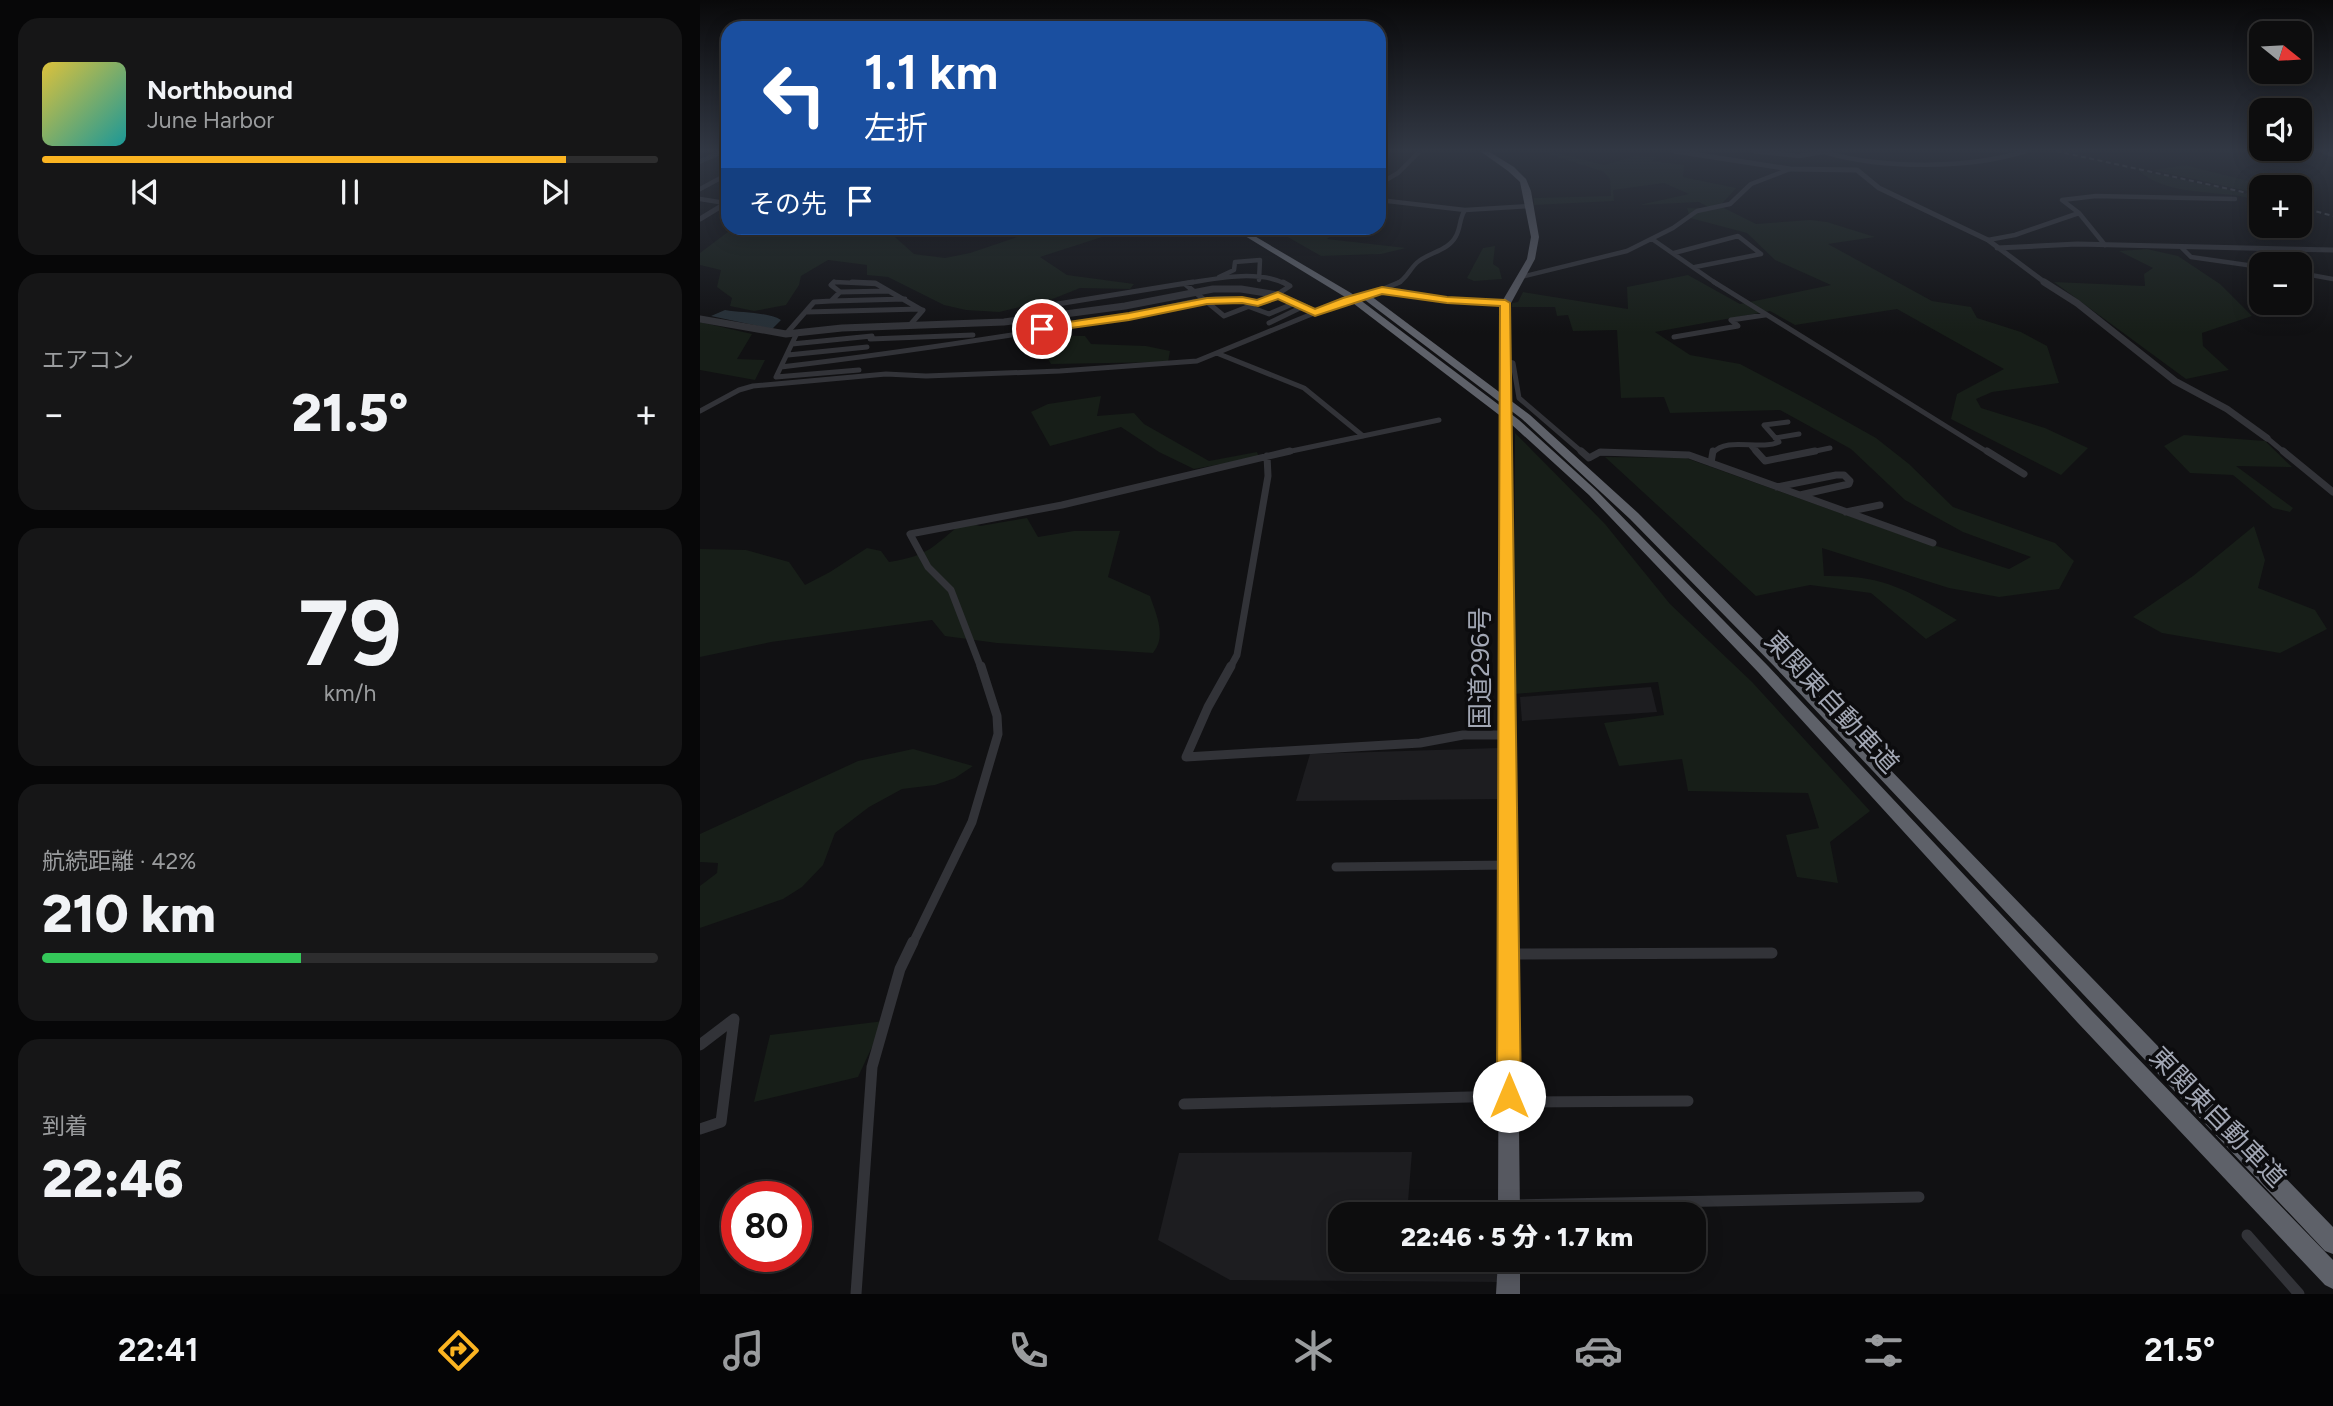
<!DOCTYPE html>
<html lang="ja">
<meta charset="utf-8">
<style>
:root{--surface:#0d0d0e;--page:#161617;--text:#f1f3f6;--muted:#9a9c9e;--line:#2d2d2e;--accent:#fbb421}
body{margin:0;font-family:Figtree,"Noto Sans JP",sans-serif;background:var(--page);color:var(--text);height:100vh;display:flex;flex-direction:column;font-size:26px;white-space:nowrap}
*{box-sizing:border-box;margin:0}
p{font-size:23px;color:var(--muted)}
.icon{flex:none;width:38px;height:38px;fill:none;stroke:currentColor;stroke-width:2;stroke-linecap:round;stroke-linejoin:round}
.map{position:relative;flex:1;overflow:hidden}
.side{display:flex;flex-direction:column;gap:18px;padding:18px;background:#070708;width:700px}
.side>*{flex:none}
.banner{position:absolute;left:21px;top:21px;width:665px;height:214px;border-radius:21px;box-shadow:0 4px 18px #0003,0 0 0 2px var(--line);background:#1a4fa0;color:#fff;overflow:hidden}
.needle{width:46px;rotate:108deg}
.tools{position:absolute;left:1549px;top:21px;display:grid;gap:14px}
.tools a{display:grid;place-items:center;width:63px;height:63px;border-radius:14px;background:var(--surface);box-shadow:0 4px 18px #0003,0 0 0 2px var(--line);font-size:35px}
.speed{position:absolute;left:21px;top:1181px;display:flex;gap:14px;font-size:35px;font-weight:700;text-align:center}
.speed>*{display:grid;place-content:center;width:91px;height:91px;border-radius:50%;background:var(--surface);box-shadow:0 4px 18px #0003,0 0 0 2px var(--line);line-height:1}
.speed .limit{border:10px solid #d22;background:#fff;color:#111}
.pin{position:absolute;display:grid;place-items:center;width:60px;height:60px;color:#fff;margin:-30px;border:4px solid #fff;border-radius:50%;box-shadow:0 2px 7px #0007}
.me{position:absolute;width:77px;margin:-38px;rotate:0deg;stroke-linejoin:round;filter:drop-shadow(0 0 5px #0008)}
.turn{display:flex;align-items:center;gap:24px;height:147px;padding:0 28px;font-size:32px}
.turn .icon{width:91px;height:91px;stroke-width:2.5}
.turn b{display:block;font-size:49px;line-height:60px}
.then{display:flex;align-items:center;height:66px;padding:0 28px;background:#0003;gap:14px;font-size:26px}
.big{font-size:52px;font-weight:800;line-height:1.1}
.side .widget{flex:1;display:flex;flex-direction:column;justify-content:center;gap:10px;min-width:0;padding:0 24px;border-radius:21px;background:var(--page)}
.side .dial{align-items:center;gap:0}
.dial b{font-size:91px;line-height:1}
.song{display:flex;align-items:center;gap:21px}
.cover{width:84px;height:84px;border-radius:10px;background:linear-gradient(135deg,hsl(50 70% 55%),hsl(180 70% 35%))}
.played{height:7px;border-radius:4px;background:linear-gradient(90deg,var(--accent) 85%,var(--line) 85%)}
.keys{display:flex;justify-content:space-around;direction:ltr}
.heat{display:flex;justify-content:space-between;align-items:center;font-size:38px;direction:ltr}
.charge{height:10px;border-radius:5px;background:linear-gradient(90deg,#34c759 42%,var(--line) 0)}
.trip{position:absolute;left:628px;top:1202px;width:378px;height:70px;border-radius:21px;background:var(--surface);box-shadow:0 4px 18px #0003,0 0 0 2px var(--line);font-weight:800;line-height:70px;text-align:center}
.dock{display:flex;height:112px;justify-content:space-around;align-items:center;background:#050506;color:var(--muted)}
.dock .icon{width:49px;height:49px}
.dock .active{color:var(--accent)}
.dock b{font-size:32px;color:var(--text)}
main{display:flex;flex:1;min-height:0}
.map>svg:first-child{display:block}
.built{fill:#1d1d20}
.green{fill:#171e18}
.water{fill:#273037}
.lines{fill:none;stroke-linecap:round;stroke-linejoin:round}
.river{fill:#273037;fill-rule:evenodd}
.minor-far4{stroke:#323338;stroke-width:4.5}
.minor-far3{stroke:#323338;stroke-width:5}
.minor-far2{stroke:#323338;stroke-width:7}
.minor-far1{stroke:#323338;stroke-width:9}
.minor{stroke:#323338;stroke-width:11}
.tertiary-far1{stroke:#323338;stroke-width:5}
.tertiary{stroke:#323338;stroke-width:7}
.trunk{fill:#565860;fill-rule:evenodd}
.motorway{fill:#5e6169;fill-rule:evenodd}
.rail{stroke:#45474d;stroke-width:2;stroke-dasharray:5 3.5;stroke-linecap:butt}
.minor-bridge{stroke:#323338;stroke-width:5}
.trunk-bridge{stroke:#565860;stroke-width:10}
.route{fill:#fbb421;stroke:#a37515;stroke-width:2}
.labels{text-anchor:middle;stroke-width:7;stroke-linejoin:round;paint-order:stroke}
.street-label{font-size:26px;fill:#a2a7b4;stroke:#0c0c0e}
</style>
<main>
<section class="side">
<div class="widget">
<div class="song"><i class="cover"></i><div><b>Northbound</b><p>June Harbor</p></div></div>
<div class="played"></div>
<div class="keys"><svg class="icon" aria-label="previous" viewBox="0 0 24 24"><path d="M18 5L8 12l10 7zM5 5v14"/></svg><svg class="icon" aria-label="pause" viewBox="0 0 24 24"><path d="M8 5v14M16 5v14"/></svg><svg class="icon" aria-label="next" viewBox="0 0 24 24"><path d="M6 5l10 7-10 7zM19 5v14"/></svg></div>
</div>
<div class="widget"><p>エアコン</p>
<div class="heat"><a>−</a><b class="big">21.5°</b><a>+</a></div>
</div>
<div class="widget dial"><b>79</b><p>km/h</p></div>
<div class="widget"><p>航続距離 · 42%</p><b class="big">210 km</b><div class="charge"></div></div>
<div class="widget"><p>到着</p><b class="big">22:46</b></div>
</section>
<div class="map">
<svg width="1633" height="1294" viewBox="0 0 1633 1294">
<rect width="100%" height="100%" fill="#111113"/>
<path class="built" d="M951 687 957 712 822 721 820 697Z
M798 748 799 799 596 801 610 754Z
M712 1152 707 1214H640V1260H798L797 1282 530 1280 458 1240 479 1153Z"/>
<path class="green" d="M820 151H850L904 165 936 156 956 157 953 161 984 165 983 177 1036 188 1020 206 1056 224 1110 220 1127 222 1175 237 1128 244 1232 301 1271 307 1277 318 1321 332 1347 346 1359 383 1292 392 1276 399 1281 408 1345 428 1388 448 1361 475 1251 419 1257 394 1304 369 1197 309 1095 325 1070 311 955 332 990 355 1040 364 1112 402 1176 438 1209 464 1253 507 1355 543 1374 561 1359 589 1299 597 1249 588 1122 548 1124 576C1185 575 1207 590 1257 620L1226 639 1171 593 1110 585 1056 596 905 457 986 458 1202 535 1309 569 1331 557 1263 532 1205 500 1151 449 1080 410 970 413 964 397 921 398 917 330 873 331 868 315 857 316 855 307H812V303L818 302 823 292 928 309 927 287 988 275 1040 304 1131 285 1075 260 1047 233 990 218 987 208 1012 209 999 202 939 205 989 194 964 183 913 190 914 201 834 205V198L911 196 910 179 904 172 843 152Z
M1486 165 1496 168 1573 187H1561V194L1453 170Z
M1438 170 1561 197V201C1522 188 1470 199 1438 170Z
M33 228H174L180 233 195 237 214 254 245 258 270 253 344 228H430L340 257 367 275 434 284 430 289 380 288 350 300 299 312 266 310 244 305 188 277 167 275V265L128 260 101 276 99 285 86 305 54 311 30 306 32 298 17 287 21 270 0 265V253Z
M572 228H640L627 239 706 248 681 254 621 256Z
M795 246 793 264 799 268 802 279 774 281 767 278 783 248Z
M1447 249 1478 256 1520 284 1552 316 1502 333 1503 346 1529 370 1486 379 1354 282 1445 286 1444 274 1453 268 1419 251Z
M0 322 52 334 37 359 65 360 55 380 0 370Z
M338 335 385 336 391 344 446 346 470 351 468 362 351 364 342 349 320 340Z
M401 396 397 416 434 413 444 424 509 461 557 452 559 457 494 469 459 452 421 427 350 446 331 412 348 404Z
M815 433 905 524 970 604 1052 682 1170 811 1130 842 1138 883 1097 877 1086 835 1119 828 1108 793 988 791 982 759 919 766 904 723 964 715 958 682 814 694Z
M1484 435 1565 441 1592 467 1536 466 1593 508 1590 512 1573 508 1533 475 1490 473 1464 446Z
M327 518 338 537 374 531H420L408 577 450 596C456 614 467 636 453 653L297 643 245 636 232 620 71 642 0 657V549L46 550 89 562 105 585 130 572 167 548 181 551 189 562C232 555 232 546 264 522L280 526Z
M1554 526 1565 560 1558 588 1615 610 1627 629 1580 653 1462 633 1433 617 1493 576Z
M213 749 273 766 255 778 235 785 202 789 169 807 135 833 123 865 102 887 83 899 0 928V886L17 873 18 863 0 862V834L158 761Z
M184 1021 158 1077 54 1102 70 1035Z"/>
<path class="water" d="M25 310C42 313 68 312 81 320L72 329 11 316Z"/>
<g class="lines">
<path class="river" d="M18 151 25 153 0 164V159Z"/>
<path class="minor-far4" d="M1053 151 1099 156 1129 151
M1622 151 1633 155
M1127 153C1185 169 1269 169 1326 151
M679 184 698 173 718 153
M0 189 28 174
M0 199 25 203
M679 200 765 210 831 206
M952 239 1017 284
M1288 240 1315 235 1379 213
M1405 245 1379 213 1362 200 1396 196 1535 199
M1481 247 1491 257 1561 267
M974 253 1038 236 1061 254 995 267
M1600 273 1633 279
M519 277 534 270 535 262 560 260 559 280
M821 277 927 251 973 228 997 211 1030 204 1051 184 1090 169
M132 284 135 282 177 284
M482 284C513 279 557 269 586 284
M696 284C707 280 710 267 719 261 731 252 749 250 756 236 761 227 759 219 765 210"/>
<path class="minor-far3" d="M152 282 175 283 220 309
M1014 282 1289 453
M485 284 524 316 573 297 590 286 583 282
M682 291 747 300 805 303
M140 292 188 291
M676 292 700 282
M131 301 205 299
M550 307 569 314 595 303
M106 312 220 309
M569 323 602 307
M210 325 223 310 220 309
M342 329 339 307 493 282
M97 333 76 377 159 370
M86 334 114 302 131 301 140 292 131 285 134 282
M974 337 1038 326 1031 320 1065 315
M170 339 273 335
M92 344 172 336
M519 354 604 388 663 436
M88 355 167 347
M805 361 813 363 819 398 883 453
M81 367C192 354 302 337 412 319 460 312 510 289 558 303
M0 411 39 390 53 386 186 374 226 376 360 371 497 361 646 300
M1075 438 1099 434
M1567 438 1585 453
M1051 446 1057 453
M582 453 739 420
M899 453H922
M1013 453C1027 436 1059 451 1079 442L1064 425 1088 422
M1106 453 1130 448"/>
<path class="minor-far2" d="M881 451 889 458 900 452 989 455 1233 543
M1056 451 1065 461 1115 451
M1287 451 1324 474
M1583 451 1633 492
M1011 463 1013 451
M1077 487 1136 475H1144L1150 481 1149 484 1100 495
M1146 512 1180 505
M281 668 251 590 228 567 210 534 362 505 590 451
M530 668 537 655 568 476 567 456"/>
<path class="minor-far1" d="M531 666 508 707 486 757 720 743 763 735H808
M1141 704 1146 714 1194 759
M636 867 809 865
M213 943 272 822 298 734 297 716 281 666"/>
<path class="minor" d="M809 954 1072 953
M0 1045 34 1019 21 1122 0 1129
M484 1104 809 1096 818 1102 988 1101
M812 1205 1219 1197
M1547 1235 1599 1294
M156 1294 172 1067 200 969 213 942"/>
<path class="tertiary-far1" d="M974 151 1090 169 1157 170 1179 188 1288 240 1347 284
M0 219 28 202
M1297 248 1377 244 1633 250"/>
<path class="tertiary" d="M1344 282 1377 303 1475 381 1527 409 1567 438
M0 319 86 334 142 328 304 322 425 306 513 289H541L578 295 615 312"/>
<path class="trunk" d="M780 151H788L814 167 826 179 831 191 839 237 835 259 810 305V379L805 382 800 379V305L827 259 831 237 820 182 808 171Z
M806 425 811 428 820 1214H798L801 428Z
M798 1260H820V1294H796Z"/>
<path class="motorway" d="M532 228H541L651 293 819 420 897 491 1068 666 1392 1011 1633 1260V1289L1625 1285 1378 1023 1058 672 889 495 811 424 645 297Z
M665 296H671L830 415 938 513 1085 661 1633 1227V1254L1625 1251 1075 667 930 519 822 419 665 300Z"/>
<path class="rail" d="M1356 151 1561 196
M1600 207 1633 216"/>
<path class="minor-bridge" d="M646 300 676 292"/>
<path class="trunk-bridge" d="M805 379 806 428"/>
</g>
<linearGradient id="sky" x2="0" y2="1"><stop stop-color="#09090a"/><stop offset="0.45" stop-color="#323844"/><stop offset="1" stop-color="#323844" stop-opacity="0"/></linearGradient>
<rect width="1633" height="333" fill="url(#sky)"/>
<path class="route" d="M682 287 747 297 805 300 810 303 821 1096 817 1104 809 1107 801 1104 797 1096 800 306 747 303 682 294 615 316 578 299 558 306 542 303 507 304 429 320 342 332 336 329 342 326 429 313 507 298 542 297 557 300 578 292 615 309 643 298Z"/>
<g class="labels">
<g class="street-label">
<text transform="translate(780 668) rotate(-90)" y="9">国道296号</text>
<text transform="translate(1132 702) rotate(47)" y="9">東関東自動車道</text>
<text transform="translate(1518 1117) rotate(46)" y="9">東関東自動車道</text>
</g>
</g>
</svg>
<div class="tools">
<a><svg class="needle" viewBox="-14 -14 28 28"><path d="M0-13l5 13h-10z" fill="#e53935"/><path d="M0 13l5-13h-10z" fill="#9a9c9e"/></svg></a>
<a><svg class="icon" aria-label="sound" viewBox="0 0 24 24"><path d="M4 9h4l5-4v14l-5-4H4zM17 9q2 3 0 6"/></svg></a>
<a>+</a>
<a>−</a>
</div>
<div class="speed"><div class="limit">80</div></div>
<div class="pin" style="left:342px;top:329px;background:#d93025"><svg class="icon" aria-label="arrive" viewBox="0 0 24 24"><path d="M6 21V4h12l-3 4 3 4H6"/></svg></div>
<svg class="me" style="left:809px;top:1096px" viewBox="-20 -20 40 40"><circle r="19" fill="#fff"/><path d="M0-13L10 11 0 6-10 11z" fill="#fbb421"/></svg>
<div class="trip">22:46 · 5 分 · 1.7 km</div>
<div class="banner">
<div class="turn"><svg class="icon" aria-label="left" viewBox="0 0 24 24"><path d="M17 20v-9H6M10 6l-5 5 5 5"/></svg><div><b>1.1 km</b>左折</div></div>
<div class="then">その先<svg class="icon" aria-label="arrive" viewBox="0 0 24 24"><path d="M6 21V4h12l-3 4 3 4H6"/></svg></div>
</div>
</div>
</main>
<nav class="dock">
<b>22:41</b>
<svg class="icon active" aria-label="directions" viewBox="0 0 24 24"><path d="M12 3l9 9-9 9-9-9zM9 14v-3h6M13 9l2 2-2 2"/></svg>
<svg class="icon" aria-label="music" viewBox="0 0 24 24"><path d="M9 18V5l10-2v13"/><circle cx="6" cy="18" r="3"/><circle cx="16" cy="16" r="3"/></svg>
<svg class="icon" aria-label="phone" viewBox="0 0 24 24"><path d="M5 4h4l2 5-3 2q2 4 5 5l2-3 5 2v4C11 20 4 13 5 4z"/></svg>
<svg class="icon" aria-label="climate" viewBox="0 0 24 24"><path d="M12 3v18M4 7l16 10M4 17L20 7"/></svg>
<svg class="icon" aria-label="car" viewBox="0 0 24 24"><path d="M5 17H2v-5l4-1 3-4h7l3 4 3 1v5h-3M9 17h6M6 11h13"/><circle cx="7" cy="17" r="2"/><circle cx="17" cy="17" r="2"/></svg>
<svg class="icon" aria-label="filters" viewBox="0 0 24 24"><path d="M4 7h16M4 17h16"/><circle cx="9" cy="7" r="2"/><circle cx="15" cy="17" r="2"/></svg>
<b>21.5°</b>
</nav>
